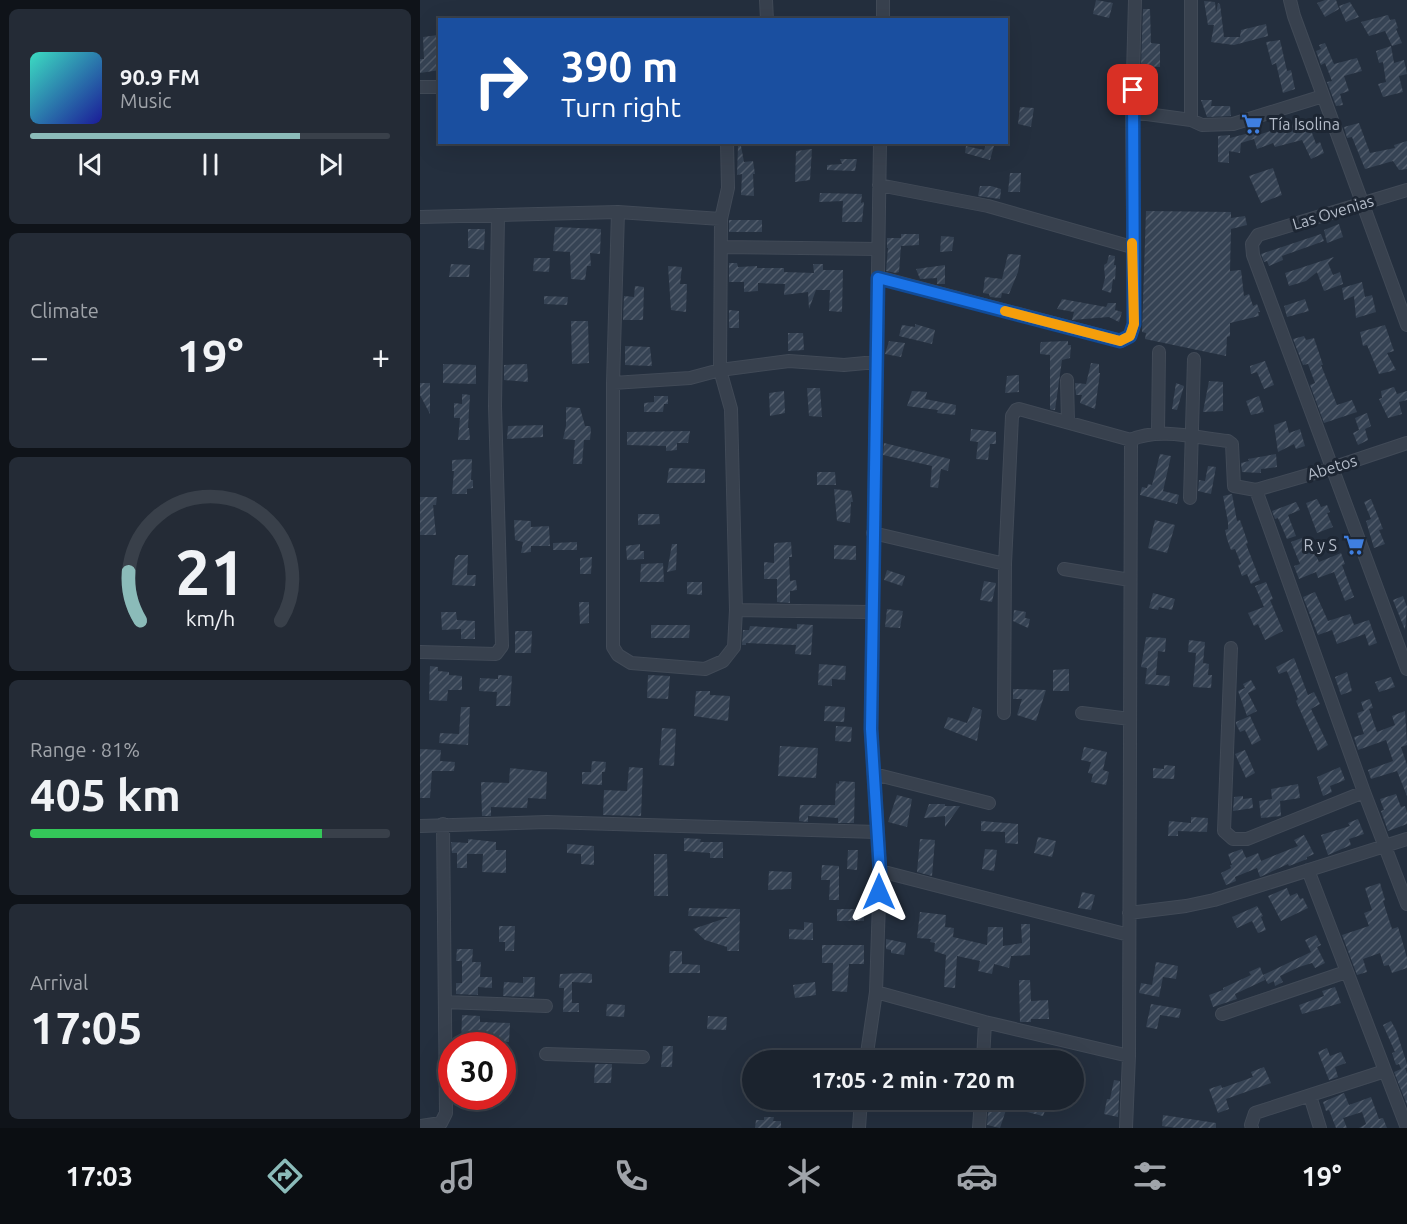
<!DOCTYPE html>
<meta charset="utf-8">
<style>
:root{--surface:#1b232e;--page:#242b36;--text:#f1f3f6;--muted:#a0a4aa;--line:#39404a;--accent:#8bbbb9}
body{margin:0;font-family:Ubuntu,sans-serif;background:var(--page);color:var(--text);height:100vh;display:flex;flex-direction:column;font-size:22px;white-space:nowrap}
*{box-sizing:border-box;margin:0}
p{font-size:20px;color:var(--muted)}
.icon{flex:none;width:33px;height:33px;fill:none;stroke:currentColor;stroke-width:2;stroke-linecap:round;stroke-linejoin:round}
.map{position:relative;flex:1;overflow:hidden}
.drawer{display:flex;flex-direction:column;gap:9px;padding:9px;background:#0f1319;width:420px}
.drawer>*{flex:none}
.top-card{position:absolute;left:18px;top:18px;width:570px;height:126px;border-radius:0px;box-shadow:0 6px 24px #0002,0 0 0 2px var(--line);background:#1a4fa0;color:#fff;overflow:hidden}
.speed{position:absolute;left:18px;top:1032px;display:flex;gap:12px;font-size:30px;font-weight:700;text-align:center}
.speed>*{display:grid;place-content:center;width:78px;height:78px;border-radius:50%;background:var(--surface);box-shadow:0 6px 24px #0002,0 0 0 2px var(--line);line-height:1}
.speed .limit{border:9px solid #d22;background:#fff;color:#111}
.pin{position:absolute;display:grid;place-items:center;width:51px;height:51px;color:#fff;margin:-26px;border-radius:12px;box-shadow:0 3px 9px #0006}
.me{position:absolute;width:66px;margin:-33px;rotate:0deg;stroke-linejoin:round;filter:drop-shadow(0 0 4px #0008)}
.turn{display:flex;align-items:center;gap:21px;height:126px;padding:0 24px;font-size:27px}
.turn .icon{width:78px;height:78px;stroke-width:2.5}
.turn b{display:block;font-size:42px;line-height:51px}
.big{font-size:45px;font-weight:600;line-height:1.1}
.drawer .tile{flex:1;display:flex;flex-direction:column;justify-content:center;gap:9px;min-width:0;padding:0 21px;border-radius:9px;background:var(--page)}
.drawer .dial{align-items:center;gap:0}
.dial svg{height:156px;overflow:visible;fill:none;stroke:var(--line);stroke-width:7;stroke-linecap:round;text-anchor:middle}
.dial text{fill:var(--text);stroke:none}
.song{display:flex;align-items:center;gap:18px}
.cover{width:72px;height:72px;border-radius:9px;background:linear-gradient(135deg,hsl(170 70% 55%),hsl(240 70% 35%))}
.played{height:6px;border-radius:3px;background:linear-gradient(90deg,var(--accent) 75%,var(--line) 75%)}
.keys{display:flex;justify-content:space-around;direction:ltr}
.heat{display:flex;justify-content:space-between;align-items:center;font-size:33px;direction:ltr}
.charge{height:9px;border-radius:4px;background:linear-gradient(90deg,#34c759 81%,var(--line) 0)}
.trip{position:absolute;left:322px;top:1050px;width:342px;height:60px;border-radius:30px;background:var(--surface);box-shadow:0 6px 24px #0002,0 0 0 2px var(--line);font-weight:600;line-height:60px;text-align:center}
.dock{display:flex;height:96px;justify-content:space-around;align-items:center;background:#0b0e12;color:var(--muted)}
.dock .icon{width:42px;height:42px}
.dock .selected{color:var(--accent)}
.dock b{font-size:27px;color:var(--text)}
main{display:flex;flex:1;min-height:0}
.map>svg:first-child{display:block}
.building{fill:url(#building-hatch)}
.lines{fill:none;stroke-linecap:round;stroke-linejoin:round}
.minor-casing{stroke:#414a57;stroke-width:14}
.minor{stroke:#38414e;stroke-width:12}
.route-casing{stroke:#114b97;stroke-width:15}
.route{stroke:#1a73e8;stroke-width:10}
.slow{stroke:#f59e0b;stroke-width:10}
.labels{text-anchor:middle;stroke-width:6;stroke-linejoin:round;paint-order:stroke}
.poi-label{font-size:16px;fill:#b4bcc9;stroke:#1d2633;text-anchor:start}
.street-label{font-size:16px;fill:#b4bcc9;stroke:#1d2633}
</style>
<main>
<section class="drawer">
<div class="tile">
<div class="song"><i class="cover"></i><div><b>90.9 FM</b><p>Music</p></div></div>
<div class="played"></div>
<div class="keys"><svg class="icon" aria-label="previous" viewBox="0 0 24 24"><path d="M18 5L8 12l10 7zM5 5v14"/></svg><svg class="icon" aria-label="pause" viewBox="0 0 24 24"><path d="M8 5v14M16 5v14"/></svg><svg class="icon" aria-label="next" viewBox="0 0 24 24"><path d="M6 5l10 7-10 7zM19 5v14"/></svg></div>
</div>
<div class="tile"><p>Climate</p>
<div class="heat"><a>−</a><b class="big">19°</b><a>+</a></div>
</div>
<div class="tile dial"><svg viewBox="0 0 100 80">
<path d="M14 69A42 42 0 1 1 86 69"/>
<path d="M14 69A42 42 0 0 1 8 44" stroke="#8bbbb9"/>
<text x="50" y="56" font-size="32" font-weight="700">21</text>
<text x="50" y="72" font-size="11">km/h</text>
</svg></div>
<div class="tile"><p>Range · 81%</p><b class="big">405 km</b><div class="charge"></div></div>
<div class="tile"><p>Arrival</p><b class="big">17:05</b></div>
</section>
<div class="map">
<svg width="987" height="1128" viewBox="0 0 987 1128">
<defs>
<pattern id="building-hatch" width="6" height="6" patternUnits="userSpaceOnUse" patternTransform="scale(1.5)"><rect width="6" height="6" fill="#364354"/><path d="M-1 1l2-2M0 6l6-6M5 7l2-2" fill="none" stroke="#515c6b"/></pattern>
</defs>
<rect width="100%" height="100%" fill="#242f3e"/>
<path class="building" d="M676 0 693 3 689 18 673 14Z
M905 0H916L919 9 905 17 897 3Z
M784 1 795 2 796 13 798 3 800 4 804 37H820L821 30 846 24 848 36 814 45 791 42 794 25H788Z
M930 2 939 17 926 22 919 6Z
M723 9H730L731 43 740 44V67L721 66Z
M968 15 970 20 975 19 978 28 976 29 982 43 972 46 965 31 949 36 941 22Z
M18 35 20 70 0 73V59H4L3 37Z
M860 40 867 71 871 70 875 89 863 93 856 63 852 65 846 42Z
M905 43 914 64 937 58 942 71 924 76 929 91 920 94 923 105 916 106 907 82 912 81 905 63 901 65 896 51 901 49 899 45Z
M971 46 974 63 984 60 987 74 979 76 983 92 963 97 958 84 966 82 963 62 959 63 956 51Z
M781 100H792L791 106H810L811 116 787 117Z
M600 107 614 108 611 127 598 124Z
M887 119 896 144 900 142 904 153 891 159 882 140 855 147 853 143 837 149 834 139 821 143 820 153 809 151V163L798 162V136L810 135V138L837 131 838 135Z
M939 123 950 153 975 148 974 145 987 141V169L979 170 973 161 945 169 932 137 927 138 924 127Z
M567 142H575L570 160 545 153 546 146 564 150Z
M318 146H321L324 162 333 161 335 174H333L334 196 321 195 322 174 317 175Z
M392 149 390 180 375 182 376 151Z
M420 159H437L435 171 407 170V165L422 164Z
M853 168 862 195 841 203 829 176Z
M590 173H601L600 192H588Z
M560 186H571L581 189 580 199 558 196Z
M400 193 442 194 441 203 444 202 442 222H422L423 201 399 202Z
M726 211 811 212V218L825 216 827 225 811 229 810 271 821 270 824 296 829 294 833 306 837 304 840 312H838L839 316 810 323V336L807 337 806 356 725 339 726 333 722 332Z
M309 220H342V232H309Z
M919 224 923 237 907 243 904 230Z
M135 227 181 229 180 254 170 253 171 266H167L165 280 151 279 150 252 133 251Z
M48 229H65L64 250 48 248Z
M481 234H499V245L481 246 479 272 476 273 466 271 468 248H467V238H481Z
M901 234 904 241 862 256 863 260 849 266 847 261 844 262 841 254Z
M521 236 534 237 532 251 520 252Z
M588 254 601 255 598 272 589 294 582 293 581 298 570 297 569 294 563 293 565 277 582 279Z
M689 255 695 256 694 265H696L695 280 693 279 691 293 682 290 685 278 684 265 687 263Z
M914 257 908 263 913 275 920 272 923 284 904 291 897 272 886 281 869 286 865 273Z
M114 258H130L129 272 113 271Z
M309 263H317L318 267 337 266V268H364V272L394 273 393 264H403V270H423L422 312 409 311 410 290H396L389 309 388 292 364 295 365 284 338 283V291L324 292V282H309Z
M31 264 50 265 49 277H29Z
M525 265V284H517V278L500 279 496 269Z
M248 266 262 267 260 284H267L266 312 251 310Z
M942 282 945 297 952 295 956 312 936 318 934 296 924 300 922 288Z
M215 286 224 287 223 320H203L204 296 214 297Z
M124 296 148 297 147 305 124 304Z
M642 299 686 307 688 303H696L695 310 702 312 699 322 689 317 652 320 654 312 637 309Z
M885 299 889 311 867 317 864 306Z
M309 310 319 311V328H309Z
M151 321H168L169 363 152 364Z
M495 324 515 330 512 344 479 336 482 325 495 327Z
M965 325 974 351 967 353 976 370 959 374 947 345 943 346 940 332Z
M368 333H383L384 350 368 351Z
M884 336 886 340 894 338 903 365H901L917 405 932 400 937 412 904 423 890 385 895 383 888 364 883 365 873 339Z
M469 341 485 343 481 357 465 354Z
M648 341V345H651L650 358 642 360 635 410H632L630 409V355L620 354V345L621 342Z
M205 346 230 347 232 366 205 365Z
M845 361 854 385 844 389 837 372 831 374 830 366Z
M671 363 679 364V373H680L675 409 660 403 662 395H656L655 383 666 384Z
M23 364 56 365V384L23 383Z
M107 364 108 382 84 380V365Z
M599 375V392L585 393 587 376Z
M789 381 803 382V411L783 412Z
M0 383H10V414L0 395Z
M756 383 764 386 757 410 752 409Z
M974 387 977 394 987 391V400L979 402 982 414 968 418 959 399 962 398 961 391Z
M387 388H400L402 417 389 416Z
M364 391 365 413 350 416 349 393Z
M492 391 507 392 505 399 536 405 535 415 517 413 518 410 487 406Z
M42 394 50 395 48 428H49L50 440H38L40 418H34V403L42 404Z
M234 396H248V404H244L243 412H224V403L234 402Z
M839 396 844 412 831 415 826 401Z
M146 407 160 408 165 426H170L171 429 170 440H164L162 464H153L155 440 143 439 146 426Z
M947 413 951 426 945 429 948 440 938 445 933 433 939 430 935 418Z
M866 421 869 433 880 429 885 446 876 449 874 444 858 452 854 425Z
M123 425V437L87 439 88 426Z
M551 429 576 432V444H570L568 460 556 459 558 442 550 441Z
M270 431 268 443H257V450L246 451V446L207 445V432Z
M464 443 530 459 528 471 521 469 518 488 510 487 512 466 463 455Z
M740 454 751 456 743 491 759 495 757 504 720 495 722 487 727 488 728 484 732 485Z
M856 454 857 467 841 469V473L822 472 821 463 829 461 828 459Z
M52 459 51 480H53V488L47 489V494H32L34 471H32V460Z
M788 466 796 467 791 494 778 491 779 480 785 481Z
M249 468 285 469V483H247Z
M397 472H415L416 485H397Z
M414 489 431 491 433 502H431L430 523 417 521Z
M812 494 817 521 820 520 828 543 826 544 840 580 831 584 827 574 822 576 818 565 821 564 815 549 811 550 807 539 805 530 808 529V522L803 496Z
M0 497H17L16 505H13L16 535H0Z
M897 499 901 507 907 505 910 512 907 513 913 527 897 533 886 503Z
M951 499 963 529 959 530 965 544 954 548 946 521 951 519 944 502Z
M876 502 880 510 868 515 876 536 867 539 858 518 855 519 852 511Z
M218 514H239L240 524 218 525Z
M94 520 111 521V527L129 526 130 546H111V552L101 553 103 542 95 540Z
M735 520 755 525 747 553 728 548Z
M887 536 899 562 921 553 925 564 922 565 934 597 925 601 914 572 898 578 896 572 879 579 874 566 880 564 871 542Z
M157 542V550H133V543Z
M371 542 372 557H369L370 581 376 580 377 590 370 591V603L357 602V579H344V562L354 563V543Z
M220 544V551H224V559L207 560 206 546Z
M252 544H257L256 570 247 572Z
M414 545 436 546V560L414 559Z
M38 555H48L47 575H56L55 586 32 585 35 558Z
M172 557 171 574H160V558Z
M243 563 244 582H220L221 564Z
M467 570 485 576 482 586 464 580Z
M564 581 576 583 572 602 560 600Z
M267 582H282V595L267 594Z
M846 582 853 599 850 600 863 631 845 640 838 624 834 626 828 613 844 607 835 586Z
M895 592 908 621 930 614 934 625 949 620 957 643 949 646 945 634 917 644 912 630 898 635 883 597Z
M733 593 755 599 752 610 739 607 738 610 729 608Z
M983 596 987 607 985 630 973 600Z
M159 602H169V623L160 624Z
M467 609 483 611 480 628 465 627Z
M594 610 606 612 605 618 610 619 608 628 593 621Z
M21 612H36L37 620 55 621V639H41V629L22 630Z
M377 624 393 625 391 655 375 654 376 645 326 643V645H322L323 630H329L330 626 377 629Z
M231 625H270L269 638H231Z
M95 631H112L111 653H95Z
M726 637 746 638 745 652 738 651 736 675 750 676 749 686 725 684 727 668 721 667Z
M769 640 785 642 783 663 789 664 788 675H792L791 688 773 687 776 653 768 652Z
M874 658 888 695 894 692 900 704 891 709 908 745 898 751 876 701 878 699 867 671 859 674 856 667Z
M399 664 426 666 425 680 412 679V686L398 685Z
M10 666 18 667V671L29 672V675L42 676V690H28L27 701 9 700Z
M649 669V691H633V670Z
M927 672 932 691 921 695 915 677Z
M78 675 92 676 90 706H76L77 692 59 691 60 678 78 679Z
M228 675 250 676 248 699 227 698Z
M971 677 975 687 959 692 955 682Z
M831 680 836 689 828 693 837 711 827 716 818 691 825 688 823 684Z
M593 689 626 690 616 721 597 715 602 699H593Z
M276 691H290V695L310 696 308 721 274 716Z
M950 699 953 708 949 709 957 732 975 725 972 716 985 711 987 745 981 747 987 765V796L977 771 951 779 948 770 973 761 966 740 938 750 934 737 944 734 937 713 946 710 944 711 941 702Z
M405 706 425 707 424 722 404 721Z
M41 707H50L48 745 19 743 20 733 39 734Z
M553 707 562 710 557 741 524 728 528 717 547 723Z
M830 716 841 740 832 745 825 730 820 732 816 724V722Z
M416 726 432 727 431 742 415 741Z
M242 728 256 729 254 766 239 765Z
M360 746 398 748 396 778 358 776Z
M664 747 687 752 683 770 689 772 686 785 671 782 673 774 668 773 671 762 661 760Z
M0 749 21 750 20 761 35 762 34 771H12L10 798H0Z
M825 750 835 773 826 778 815 754Z
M172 761 186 762 185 772H182V785L162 784V772H171Z
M744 765 755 766 754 779 733 778V768L744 769Z
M209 767 223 768 221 816 183 815 184 790 207 791Z
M920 767 925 780 910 786 912 792 903 796 897 777Z
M90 768 127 772 126 799 108 798 107 808 71 807V816H62L61 782 89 783Z
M419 781 435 782 434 823H418V818L388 816V822L379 821 380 805H415L416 783 419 784Z
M878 784 880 798 860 801 861 816 841 818 839 801 852 799 851 789Z
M976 794 981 807 985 806 987 812V824L968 831 961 811 964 810 960 799Z
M477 795 492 799 487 827 468 822Z
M823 796V799L832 798 833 808 813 811 814 797Z
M509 804H525V806H540L525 827V816L504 818Z
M771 817 788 818 787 832 758 831V836H748L749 821 771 823Z
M938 819 944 834 929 839 931 845 908 855 901 835 930 826 928 823Z
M561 821 598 824V844L585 843V832L561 831Z
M884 835 894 854 887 857V859L869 866 868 864 840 877 837 868 815 877 816 881 806 885 801 873 811 868 810 865H812L808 854 822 849 826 858 838 853 841 861 878 846 874 840Z
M618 837 636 841 632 857 614 853Z
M264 838 281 839 280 842H303V858H290V853L264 851Z
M48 839 76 842V850H86V873L62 872 63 854H47V868H37V853H32L31 842 48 843Z
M500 839 515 840 512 876 497 872Z
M147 844 174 846V865L161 864V854L147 853Z
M565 849 577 850 574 871 562 869Z
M428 850H438L437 870 427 869Z
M234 854H247L248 896H234Z
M402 865 419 866V900H409L410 880H401Z
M349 871 372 872 371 889 348 890Z
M960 883 965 900 963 901 972 929 978 927 982 940 987 958V968L972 973 969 965 964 966 960 953 943 959 947 972 937 975 922 935 949 926 944 913 952 910 945 888Z
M867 888 870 896 877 893 880 899 883 898 888 908 861 921 848 896Z
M662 892 675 895 671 910 658 908Z
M837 906 843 916 841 917 846 930 838 933 832 921 817 928 812 917Z
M269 908 320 909 319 951H307V947L285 940 273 929 309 917 268 916Z
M417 909H444V921H417Z
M500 912 526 915 525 927 534 928 533 937 567 945 568 927H583V946L602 943 601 924H610V955L591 956 589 968 574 964 572 974 558 971 560 961 537 956 535 988 524 987 526 955 514 951 515 943 510 942 511 939 497 938Z
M384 922 393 923V940L369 939V929L384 930Z
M79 926H95L94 951H85V942H79Z
M896 935 901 945 897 947 905 963 895 968 892 963 879 967 860 976 863 982 855 986 854 981 848 984 843 975 891 952 885 940Z
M466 939 486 943 484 955 471 953V950L466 949Z
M402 945H444V964H429L427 992 412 991 413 963H402Z
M37 949H53L52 962H61L60 977H72V988L58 987V995L36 994V983H42V961H36Z
M250 951H262V964L280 965V973H249Z
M736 962 758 966 756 979 743 977 739 997 719 993 721 983 732 985Z
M840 967 845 980 815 994 817 999 793 1007 789 995 803 990V988L831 975 829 972Z
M163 973 172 974V983L152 982V1003H159V1012H143L144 988H139L140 974Z
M103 977H115L114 997 83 996 84 982 103 983Z
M599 980H610L611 1001 628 1000 629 1019H611V1022H600Z
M395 982 396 995 375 998 373 985Z
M915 987 921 1003 882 1014 879 1005 904 996 902 991Z
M187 1004 205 1005 204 1017 186 1016Z
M731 1004 761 1009 759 1018 740 1015 737 1029 726 1027Z
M42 1015 60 1016V1022L90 1023 89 1042H74V1037L50 1036V1046H41Z
M288 1016 307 1017 306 1030 287 1029Z
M971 1021 976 1030 987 1064V1068H985L987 1073V1105L974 1072 981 1069 979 1064 976 1065 972 1053 975 1052 963 1025Z
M243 1046H253L252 1067H241Z
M907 1048 910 1056 921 1052 926 1063 915 1067 918 1077 909 1080 898 1052Z
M175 1064H192L191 1083H174Z
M844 1067 851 1083 806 1099 809 1109 798 1113 789 1089 801 1085 802 1088 833 1077 831 1072Z
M694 1080 700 1081 698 1117 684 1114 687 1099H690Z
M924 1093 929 1105 951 1097 959 1119 963 1118 967 1128H939L946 1124 942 1112 923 1118 927 1128H916L909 1110 906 1111 903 1102Z
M569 1100 588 1104 580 1128 567 1125Z
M611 1100H629L623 1116 607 1112Z
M743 1115 796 1123V1128H757L742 1126Z
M344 1117H354L353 1121H361V1128H335L336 1120H344Z"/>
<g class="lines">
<defs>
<path id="minor" d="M346 0 347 20
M771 0V120
M870 0 874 16 987 325
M463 20V0
M0 87H20
M712 112 771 120 782 125 813 124 903 96
M459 185 568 206 712 247
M987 190 838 235 832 244 833 255 987 669
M198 212 193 383V647L198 655 211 663 285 669 303 661 314 647 316 610 311 409 300 370 301 219 308 188 307 142
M0 217 198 212 301 219
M301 247 458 249
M458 277 701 341 710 336 714 324 712 112 715 0
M647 380 648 422
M193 383 270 378 300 370 369 361 424 365 456 362
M738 433 739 352
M836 490 944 792 987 904
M770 498 774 359
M453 533 585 564
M644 569 710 580
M316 610 451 612
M811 648 804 831 813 839H827L944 792
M0 652 76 654 82 646 75 406 78 215
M584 713 585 564 592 416 596 410 599 409 711 440C738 427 778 438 808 441L812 444 814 486 836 490 912 468 987 443
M662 713 710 719
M454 774 569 803
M0 826 127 822 457 832
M888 870 987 1128
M460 871 709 935
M709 913 766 906 794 900 987 839
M456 992 565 1022 709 1056
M25 1002 126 1006
M802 1014 926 972
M126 1054 223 1057
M446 1060 456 992 460 871 451 729 460 142
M563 1060 565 1022
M890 1096 900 1128
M0 1126 21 1123 26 1113 23 824
M439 1128 441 1100
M559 1128 561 1100
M706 1128 709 1056 711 440
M832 1128 831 1125 835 1113 965 1071"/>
</defs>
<use href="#minor" class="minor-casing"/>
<use href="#minor" class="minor"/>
</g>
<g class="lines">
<defs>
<path id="route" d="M459 892 460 872 451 729 458 278 700 341 710 336 714 324 713 90"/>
</defs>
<use href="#route" class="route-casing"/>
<use href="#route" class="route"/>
<path class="slow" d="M585 311 700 341 710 336 714 324 712 243"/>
</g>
<defs>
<symbol id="supermarket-bare" viewBox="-9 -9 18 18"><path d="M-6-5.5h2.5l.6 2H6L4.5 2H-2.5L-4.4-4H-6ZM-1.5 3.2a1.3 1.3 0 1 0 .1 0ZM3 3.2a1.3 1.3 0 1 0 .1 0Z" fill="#3f7fe0" stroke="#1d2633" stroke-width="2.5" paint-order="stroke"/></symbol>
</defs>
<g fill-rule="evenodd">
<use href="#supermarket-bare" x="817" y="109" width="30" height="30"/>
<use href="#supermarket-bare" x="919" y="530" width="30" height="30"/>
</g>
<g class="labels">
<g class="poi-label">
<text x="849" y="130">Tía Isolina</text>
<text x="917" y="551" text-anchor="end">R y S</text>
</g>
<g class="street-label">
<text transform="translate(913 212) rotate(-17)" y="6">Las Ovenias</text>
<text transform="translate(912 467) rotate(-17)" y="6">Abetos</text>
</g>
</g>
</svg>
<div class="speed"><div class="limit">30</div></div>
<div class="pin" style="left:713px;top:90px;background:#d93025"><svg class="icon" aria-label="arrive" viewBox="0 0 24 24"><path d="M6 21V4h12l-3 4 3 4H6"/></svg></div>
<svg class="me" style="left:459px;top:892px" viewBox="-20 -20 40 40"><path d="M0-17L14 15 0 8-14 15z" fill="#1a73e8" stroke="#fff" stroke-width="4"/></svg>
<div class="trip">17:05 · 2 min · 720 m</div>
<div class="top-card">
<div class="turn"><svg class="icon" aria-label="right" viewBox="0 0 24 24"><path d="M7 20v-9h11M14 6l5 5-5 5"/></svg><div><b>390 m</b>Turn right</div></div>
</div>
</div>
</main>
<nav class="dock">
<b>17:03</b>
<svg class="icon selected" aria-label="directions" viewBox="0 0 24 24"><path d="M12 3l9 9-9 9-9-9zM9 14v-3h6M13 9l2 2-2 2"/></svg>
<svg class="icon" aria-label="music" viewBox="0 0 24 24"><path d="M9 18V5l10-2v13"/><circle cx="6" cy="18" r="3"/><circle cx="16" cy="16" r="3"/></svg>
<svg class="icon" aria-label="phone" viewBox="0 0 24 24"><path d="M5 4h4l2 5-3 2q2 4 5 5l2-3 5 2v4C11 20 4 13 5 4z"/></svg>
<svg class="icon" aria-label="climate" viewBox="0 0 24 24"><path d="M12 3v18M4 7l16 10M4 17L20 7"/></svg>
<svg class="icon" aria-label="car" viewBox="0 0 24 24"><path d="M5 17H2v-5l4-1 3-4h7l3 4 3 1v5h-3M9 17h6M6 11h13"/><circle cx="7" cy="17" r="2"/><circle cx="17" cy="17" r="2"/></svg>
<svg class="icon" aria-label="filters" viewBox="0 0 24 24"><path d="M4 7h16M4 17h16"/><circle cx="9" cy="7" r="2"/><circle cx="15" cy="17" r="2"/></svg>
<b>19°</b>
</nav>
